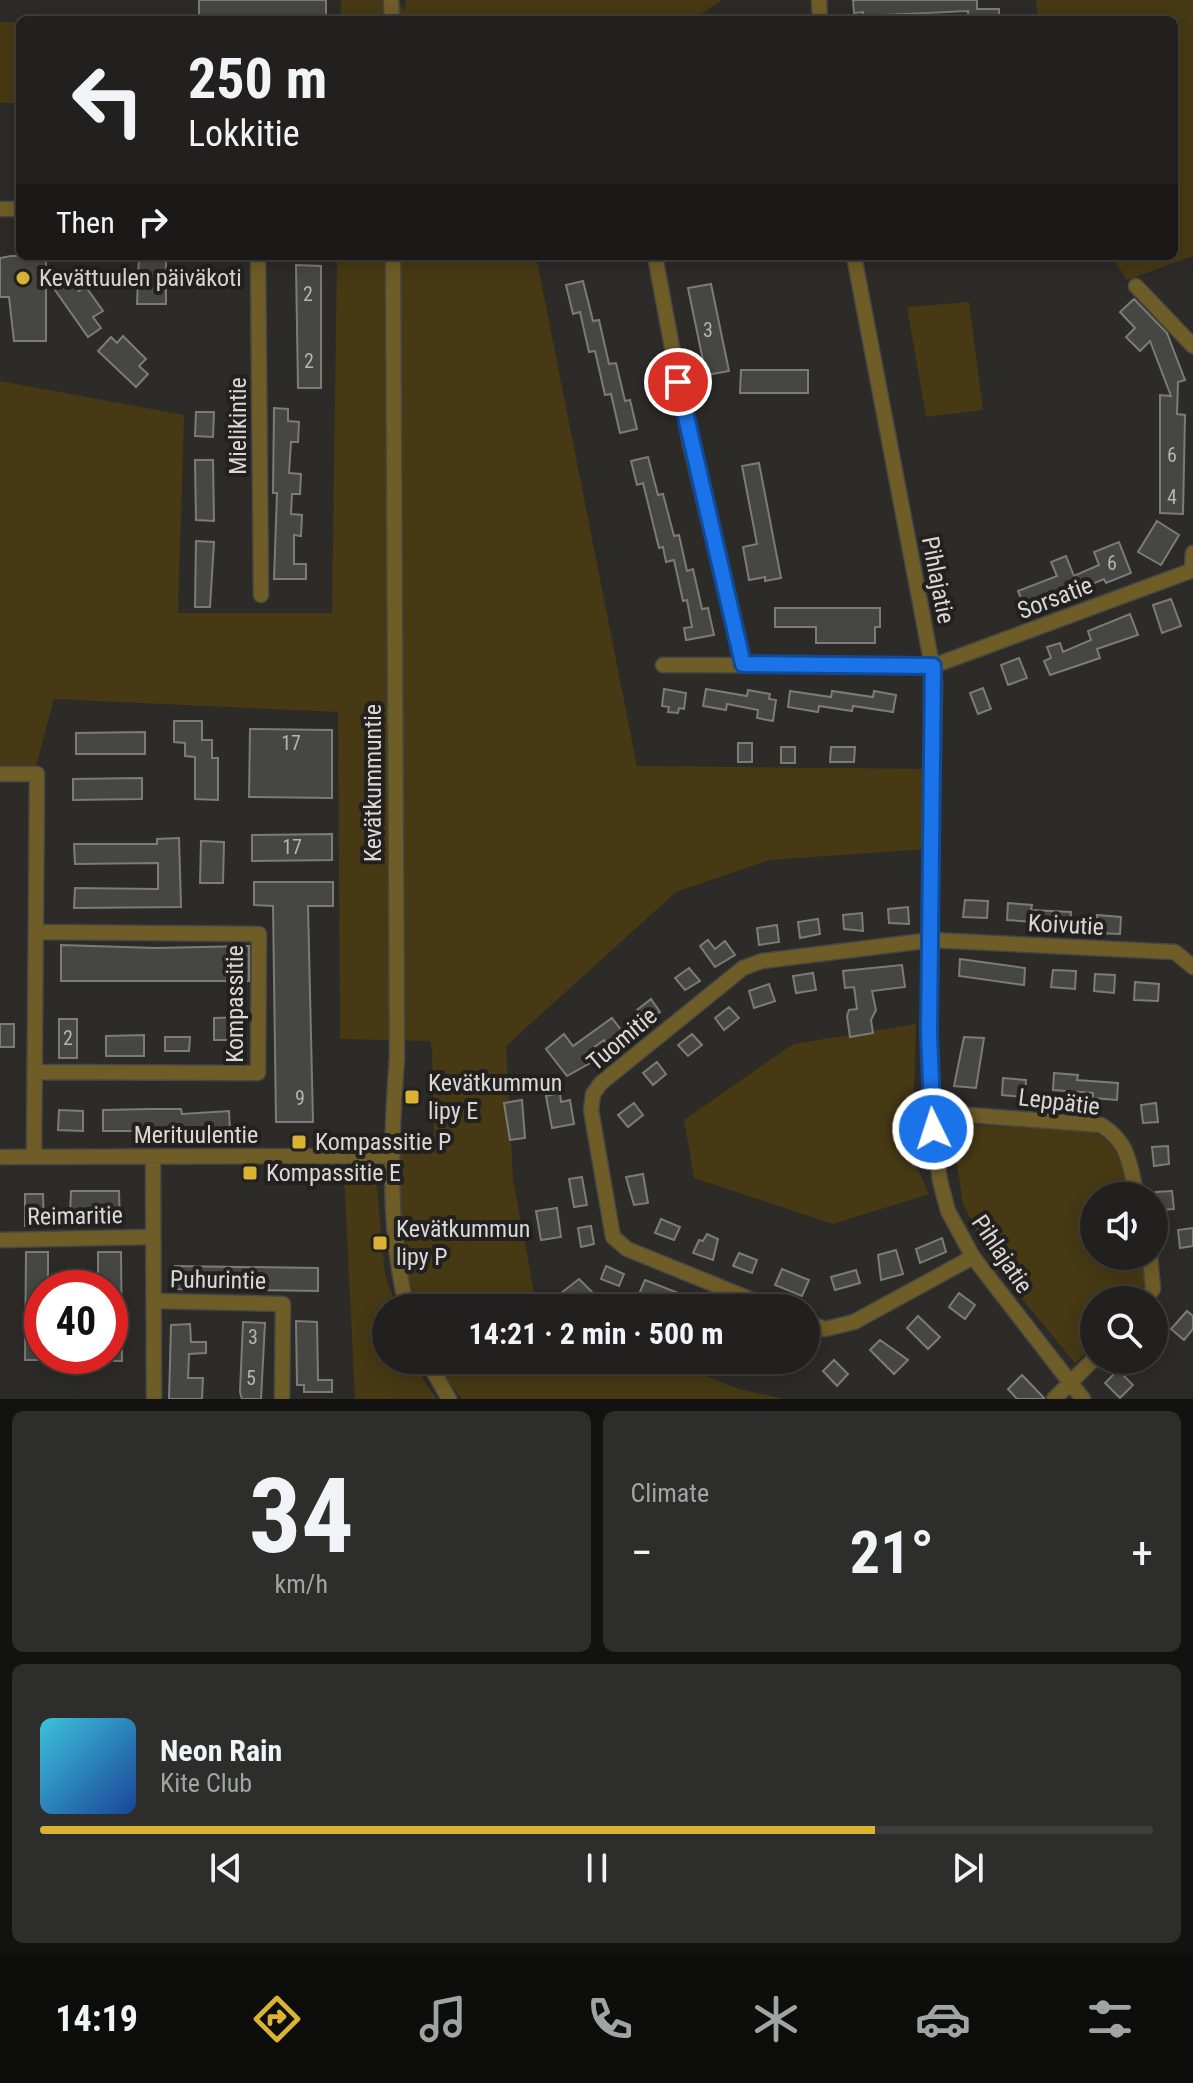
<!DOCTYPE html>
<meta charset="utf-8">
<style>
:root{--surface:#21201e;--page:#2d2d2b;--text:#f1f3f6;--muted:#a2a3a4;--line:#3e3e3c;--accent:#dab333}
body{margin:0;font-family:"Roboto Condensed",sans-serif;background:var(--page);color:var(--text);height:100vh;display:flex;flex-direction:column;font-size:30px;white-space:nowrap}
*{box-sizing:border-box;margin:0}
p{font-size:26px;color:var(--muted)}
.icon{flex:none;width:44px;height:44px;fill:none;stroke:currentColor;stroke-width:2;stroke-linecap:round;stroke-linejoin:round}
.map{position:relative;height:1399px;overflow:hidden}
.panel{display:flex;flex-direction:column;gap:12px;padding:12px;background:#121210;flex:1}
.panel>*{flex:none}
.guide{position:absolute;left:16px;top:16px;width:1162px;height:244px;border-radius:12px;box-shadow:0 4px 20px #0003,0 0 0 2px var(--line);background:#21201e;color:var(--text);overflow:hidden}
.buttons{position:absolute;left:1080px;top:1182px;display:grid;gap:16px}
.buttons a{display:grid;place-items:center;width:88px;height:88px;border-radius:50%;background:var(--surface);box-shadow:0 4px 20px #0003,0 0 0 2px var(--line);font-size:40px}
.speed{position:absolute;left:24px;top:1270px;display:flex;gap:16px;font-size:40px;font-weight:700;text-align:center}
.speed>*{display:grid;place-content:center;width:104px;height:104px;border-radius:50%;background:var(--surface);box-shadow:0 4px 20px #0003,0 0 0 2px var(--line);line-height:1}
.speed .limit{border:12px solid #d22;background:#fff;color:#111}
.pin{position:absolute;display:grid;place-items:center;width:68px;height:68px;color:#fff;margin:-34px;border:4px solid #fff;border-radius:50%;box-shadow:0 2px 8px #0007}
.me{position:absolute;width:88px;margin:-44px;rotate:356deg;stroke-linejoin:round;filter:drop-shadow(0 0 6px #0008)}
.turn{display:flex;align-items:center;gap:28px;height:168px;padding:0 40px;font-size:36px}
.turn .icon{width:104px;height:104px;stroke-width:2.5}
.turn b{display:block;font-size:56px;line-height:68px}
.then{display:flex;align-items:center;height:76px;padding:0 40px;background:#0003;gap:16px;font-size:30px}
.big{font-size:60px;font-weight:700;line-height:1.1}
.panel .widget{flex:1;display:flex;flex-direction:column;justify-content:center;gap:12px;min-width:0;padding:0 28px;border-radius:12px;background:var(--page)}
.panel .dial{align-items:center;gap:0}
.dial b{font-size:104px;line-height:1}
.song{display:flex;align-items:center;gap:24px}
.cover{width:96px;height:96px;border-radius:12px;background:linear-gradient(135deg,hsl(190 70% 55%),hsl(220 70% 35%))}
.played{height:8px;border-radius:4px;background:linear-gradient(90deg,var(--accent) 75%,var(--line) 75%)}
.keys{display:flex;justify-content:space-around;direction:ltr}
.heat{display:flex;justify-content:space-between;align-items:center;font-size:44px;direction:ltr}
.panel .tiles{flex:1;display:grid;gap:12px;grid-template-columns:1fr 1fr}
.widget:last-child{grid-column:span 2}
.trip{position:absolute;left:372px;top:1294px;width:448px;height:80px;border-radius:40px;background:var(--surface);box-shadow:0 4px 20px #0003,0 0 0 2px var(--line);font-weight:700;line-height:80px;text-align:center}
.tab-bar{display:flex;height:128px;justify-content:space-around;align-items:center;background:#0d0d0c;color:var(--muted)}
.tab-bar .icon{width:56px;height:56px}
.tab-bar .selected{color:var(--accent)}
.tab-bar b{font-size:36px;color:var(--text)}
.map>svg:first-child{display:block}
.green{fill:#463914}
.building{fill:#464643;stroke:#7b7b78;stroke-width:2}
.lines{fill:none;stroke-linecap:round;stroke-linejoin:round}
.minor-casing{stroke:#484744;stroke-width:17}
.minor{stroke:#6f5d28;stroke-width:14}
.route-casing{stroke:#114b97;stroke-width:20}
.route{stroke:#1a73e8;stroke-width:14}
.poi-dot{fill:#dab333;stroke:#22211f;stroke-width:3}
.labels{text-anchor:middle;stroke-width:8;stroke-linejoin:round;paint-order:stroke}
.number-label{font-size:20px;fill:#b4b4b2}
.poi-label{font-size:24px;fill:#d9d8d7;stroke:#22211f;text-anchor:start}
.street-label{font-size:24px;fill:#d9d8d7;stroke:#22211f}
</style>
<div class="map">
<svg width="1193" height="1399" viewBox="0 0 1193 1399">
<rect width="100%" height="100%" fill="#2c2b28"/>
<path class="green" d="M341 0H396L405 11 406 0H722L692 20H340Z
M1036 0H1193V256L1127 280 1111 256H1174V20H1038Z
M0 22H20V103H0Z
M337 256H536L637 766 941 769V848L769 860 676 892 506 1046 513 1179 537 1308H418L402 1267 396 1165 401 1139 434 1141 432 1049 430 1041 340 1039 338 712 54 699 36 766H0V381L184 415 178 613H332Z
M969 302 983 410 926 417 907 307Z
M916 1024 912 1156 929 1194 833 1224 694 1178 684 1120 793 1044Z
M951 1124 1089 1130C1120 1142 1121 1166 1129 1196H1094V1256H1144C1149 1273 1146 1285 1138 1300H1094V1345L1075 1363 991 1261 963 1204Z
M344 1174 376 1178 385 1275 397 1308H386V1360H416L423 1379 437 1399H355Z
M438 1360H665L739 1389 784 1399H462L445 1378Z"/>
<path class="building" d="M199 0H326V20H199Z
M853 0H977V9H999V20H968V11L863 16V12L854 13Z
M11 256H46V341H14L9 297H0V258Z
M139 256H166V304H137Z
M296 265 321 266V388H298Z
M71 279 79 291 86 287 103 311 93 317 101 328 88 337 55 290Z
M583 281 593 321 599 320 609 364 616 363 625 401 630 400 637 429 620 433 611 394 605 395 595 351 589 352 580 312 573 314 566 285Z
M711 284 729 371 706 375 688 288Z
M1134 299 1167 333 1185 380 1178 382 1177 414 1185 415 1183 514 1160 513V395L1171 396 1150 341 1140 351 1126 337 1135 328 1120 312Z
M123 336 146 359 139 366 148 374 136 387 98 351 111 337 117 343Z
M741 370H808V393H740Z
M274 408 288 409V421L299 422 298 442H291L289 473 301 474 300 494H292L291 514 302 515 301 536 294 535V564H306V579H274L277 493H273Z
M196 412H214L213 437 195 436Z
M648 457 658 495 663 494 674 536 679 535 687 571 693 569 702 609 708 608 714 635 686 640 684 628 692 627 687 600 683 601 674 560 666 562 663 547 659 548 643 483 637 485 631 461Z
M195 460H213L214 521 196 520Z
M759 463 781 578 765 581V577L749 580 743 547 757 544 742 466Z
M1157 521 1179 535 1161 565 1138 552Z
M196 541 214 542 210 607H195Z
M1119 542 1131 573 1106 583 1104 579 1072 592 1074 598 1065 602 1063 598 1027 613 1018 591 1057 576 1051 562 1066 556 1074 576 1099 565 1094 552Z
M1171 599 1181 626 1162 633 1153 605Z
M775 608H880V627H875V643H816V627H775Z
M1130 614 1138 635 1097 649 1100 658 1050 675 1044 661 1051 658 1047 647 1060 643 1063 652 1091 640 1088 631Z
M1019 658 1027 678 1008 685 1001 665Z
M983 688 991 709 978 714 970 693Z
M664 689 686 693 684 709 679 708 678 713 668 712 669 707 662 706Z
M706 689 747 696 748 690 770 694 769 699 776 700 773 721 757 718 758 710 727 704 726 710 703 706Z
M790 691 831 697 832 691 873 697 874 691 896 695 893 712 853 706 852 711 819 706 818 712 788 707Z
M174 721H202V740H212V758H218V800L195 799V757L185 756V743L174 742Z
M250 729 332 730V798L249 797Z
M145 732V754H76V733Z
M738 743H752V762H738Z
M781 747H795V763H781Z
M831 747H855L854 762H830Z
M142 778V799L73 800V779Z
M332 834V860L252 861V835Z
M179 838 181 907 74 908 75 888 158 889V863L75 864 74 844H157V839Z
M201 841 224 842 223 883H200Z
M254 882H333V906H308L313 1122H276L273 906 254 905Z
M965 900 988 901 987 918 963 917Z
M1008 903 1032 905 1031 910 1071 912 1070 929 1047 928V923L1007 920Z
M908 907 909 924 889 923 888 909Z
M862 913 863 931 844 929 843 915Z
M1097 915 1121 917 1120 934 1096 933Z
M818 919 820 934 800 938 798 922Z
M777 925 779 942 759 945 757 928Z
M708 940 715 949 725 941 735 955 715 967 700 946Z
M61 945 155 948 249 946V981H61Z
M960 959 1025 968 1024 985 959 976Z
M902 965 905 987 872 991 876 1010 871 1020 873 1033 850 1037 847 1016 849 1010 857 1009 854 987 845 988 843 971Z
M689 968 700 981 685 990 675 978Z
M1053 970 1076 971 1075 989 1051 987Z
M813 973 816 990 796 993 793 976Z
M1095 974 1115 975 1114 993 1094 991Z
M1135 982 1159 984 1158 1001 1134 1000Z
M769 984 775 1001 754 1008 749 991Z
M651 999 660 1012 646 1021 637 1010Z
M729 1007 739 1018 724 1030 715 1018Z
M244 1017V1040H214V1018Z
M612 1018 628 1039 610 1049 604 1040 585 1054 592 1062 567 1076 546 1049 564 1034 573 1046Z
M59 1019H77V1058H59Z
M0 1024H14V1047H0Z
M692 1034 702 1045 688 1056 678 1045Z
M144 1035V1056H106V1036Z
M165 1037H190L189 1051H165Z
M964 1037 984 1038 976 1088 954 1086Z
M657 1062 666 1074 653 1085 643 1073Z
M1054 1073 1078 1075 1077 1080 1118 1083 1117 1100 1093 1098V1093L1053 1090Z
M1003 1078 1026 1080 1025 1097 1002 1095Z
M560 1093 561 1102 570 1100 574 1124 552 1128 546 1096Z
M522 1100 525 1138 510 1140 504 1103Z
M634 1103 643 1115 628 1127 618 1115Z
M1156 1103 1158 1122 1143 1123 1141 1105Z
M151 1109H181L182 1114 229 1111 230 1131H103V1110Z
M59 1110 83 1111V1131L58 1130Z
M1168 1146 1169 1164 1154 1166 1152 1147Z
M643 1174 648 1203 634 1205 626 1177Z
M582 1177 587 1205 574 1207 569 1179Z
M71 1191H119L120 1223 101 1224V1217L70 1216Z
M1172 1191 1174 1209 1158 1210 1156 1192Z
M25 1194H43L44 1226H25Z
M557 1208 561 1237 541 1240 536 1211Z
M661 1219 680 1227 674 1240 655 1233Z
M591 1226 594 1244 581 1247 578 1228Z
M1193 1228V1246L1180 1248 1178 1230Z
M707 1234 718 1239 713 1260 693 1253 699 1240 703 1241Z
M942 1238 946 1252 920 1263 916 1249Z
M896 1250 903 1274 881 1280 878 1255Z
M26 1252H48V1288H42V1360H25Z
M98 1252H121L122 1361H110V1288H98Z
M739 1253 757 1260 752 1273 733 1266Z
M175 1266 318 1268V1291L175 1289Z
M606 1266 624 1274 619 1286 601 1279Z
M782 1269 809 1280 802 1296 775 1285Z
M856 1270 860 1283 835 1290 831 1277Z
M579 1279 597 1297 583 1308H564L556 1297Z
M645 1280 678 1293 714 1308H673L639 1294Z
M959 1293 975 1305 965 1319 949 1307Z
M1187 1311 1193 1316V1329L1184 1340 1171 1329Z
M918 1316 940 1337 928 1349 907 1328Z
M296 1321 317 1322 318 1380H332V1392H304V1385H297Z
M243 1322 265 1323 261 1399H242L240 1392Z
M190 1324 191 1342H206V1353L189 1354 188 1378H203L202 1399H169L171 1325Z
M880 1340 908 1360 894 1374 870 1350Z
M834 1360 848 1374 837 1386 823 1371Z
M1118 1370 1133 1385 1120 1398 1105 1383Z
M1022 1375 1044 1398V1399H1017L1008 1389Z"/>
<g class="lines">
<defs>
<path id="minor" d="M391 0 392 20
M819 0 820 20
M0 209H20
M258 256 261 595
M393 256 397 1058C391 1137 387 1231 407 1308
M655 256 690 444 743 664
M854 256 935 681 929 1033 931 1112 940 1181 948 1211 973 1257 1083 1399
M1136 286 1193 346
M1192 570 1193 553
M663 665 933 666 1193 570
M0 774H37L34 1156
M36 1072 258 1073 259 934 37 932
M931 1112 1101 1125C1130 1143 1129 1164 1137 1196
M0 1157 392 1156
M153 1158 154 1399
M0 1240 151 1237
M1146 1300 1153 1289 1150 1256
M154 1301 283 1304 282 1399
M772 1308 627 1249 613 1237 591 1110 593 1094 601 1083 743 968 762 961 932 940 1175 952 1193 967
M806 1322 825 1329 854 1322 973 1257
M427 1360 449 1399
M1054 1399 1094 1359"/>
</defs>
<use href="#minor" class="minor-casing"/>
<use href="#minor" class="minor"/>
</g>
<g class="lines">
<defs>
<path id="route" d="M678 382 743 664 933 666 929 1033 933 1129"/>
</defs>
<use href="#route" class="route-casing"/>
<use href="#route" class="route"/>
</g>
<g class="poi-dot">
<circle cx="23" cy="278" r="8"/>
<rect x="404" y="1089" width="16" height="16" rx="4"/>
<rect x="291" y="1134" width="16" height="16" rx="4"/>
<rect x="242" y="1165" width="16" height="16" rx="4"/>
<rect x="372" y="1235" width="16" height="16" rx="4"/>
</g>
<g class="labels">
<g class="number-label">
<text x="308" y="301">2</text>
<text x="708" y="337">3</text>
<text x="309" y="368">2</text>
<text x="1172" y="462">6</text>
<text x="1172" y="504">4</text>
<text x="1112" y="570">6</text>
<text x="291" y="750">17</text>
<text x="292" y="854">17</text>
<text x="68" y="1045">2</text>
<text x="300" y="1105">9</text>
<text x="253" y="1344">3</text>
<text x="251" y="1385">5</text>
</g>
<g class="poi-label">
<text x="39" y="286">Kevättuulen päiväkoti</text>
<text x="428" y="1091">Kevätkummun<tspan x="428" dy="28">lipy E</tspan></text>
<text x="315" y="1150">Kompassitie P</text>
<text x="266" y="1181">Kompassitie E</text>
<text x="396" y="1237">Kevätkummun<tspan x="396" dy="28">lipy P</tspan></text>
</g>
<g class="street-label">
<text transform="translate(238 426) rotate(-90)" y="8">Mielikintie</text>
<text transform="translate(938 580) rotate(79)" y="8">Pihlajatie</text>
<text transform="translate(1055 598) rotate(-21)" y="8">Sorsatie</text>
<text transform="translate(373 783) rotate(-90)" y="8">Kevätkummuntie</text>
<text transform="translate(1066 925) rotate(3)" y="8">Koivutie</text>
<text transform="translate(235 1004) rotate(-90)" y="8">Kompassitie</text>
<text transform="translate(622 1039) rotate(-40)" y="8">Tuomitie</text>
<text transform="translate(1059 1102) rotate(7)" y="8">Leppätie</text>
<text x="196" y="1143">Merituulentie</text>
<text transform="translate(75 1216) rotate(-1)" y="8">Reimaritie</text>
<text transform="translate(1002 1254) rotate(56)" y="8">Pihlajatie</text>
<text transform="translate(218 1280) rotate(1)" y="8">Puhurintie</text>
</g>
</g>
</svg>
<div class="buttons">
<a><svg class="icon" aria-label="sound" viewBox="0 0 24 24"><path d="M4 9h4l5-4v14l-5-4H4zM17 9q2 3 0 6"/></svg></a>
<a><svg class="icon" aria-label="search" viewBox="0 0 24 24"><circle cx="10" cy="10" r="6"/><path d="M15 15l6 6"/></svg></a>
</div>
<div class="speed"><div class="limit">40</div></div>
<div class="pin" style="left:678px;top:382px;background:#d93025"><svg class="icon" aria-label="arrive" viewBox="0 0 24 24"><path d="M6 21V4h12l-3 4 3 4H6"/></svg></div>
<svg class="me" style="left:933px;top:1129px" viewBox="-20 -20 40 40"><circle r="17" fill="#1a73e8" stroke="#fff" stroke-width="3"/><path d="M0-11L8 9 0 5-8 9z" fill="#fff"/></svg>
<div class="trip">14:21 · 2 min · 500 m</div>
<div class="guide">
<div class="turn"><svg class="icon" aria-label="left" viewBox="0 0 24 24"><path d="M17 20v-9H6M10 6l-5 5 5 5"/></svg><div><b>250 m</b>Lokkitie</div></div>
<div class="then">Then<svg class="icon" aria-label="right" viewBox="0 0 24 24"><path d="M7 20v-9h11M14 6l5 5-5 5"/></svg></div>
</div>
</div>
<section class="panel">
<div class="tiles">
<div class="widget dial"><b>34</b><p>km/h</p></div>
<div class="widget"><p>Climate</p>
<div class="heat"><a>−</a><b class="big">21°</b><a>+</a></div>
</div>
<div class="widget">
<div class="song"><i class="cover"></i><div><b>Neon Rain</b><p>Kite Club</p></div></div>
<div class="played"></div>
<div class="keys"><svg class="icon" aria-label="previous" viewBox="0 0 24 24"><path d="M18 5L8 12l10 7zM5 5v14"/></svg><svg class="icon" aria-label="pause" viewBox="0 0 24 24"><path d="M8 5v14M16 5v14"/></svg><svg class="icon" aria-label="next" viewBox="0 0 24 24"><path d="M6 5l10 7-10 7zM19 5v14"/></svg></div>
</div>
</div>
</section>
<nav class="tab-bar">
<b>14:19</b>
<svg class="icon selected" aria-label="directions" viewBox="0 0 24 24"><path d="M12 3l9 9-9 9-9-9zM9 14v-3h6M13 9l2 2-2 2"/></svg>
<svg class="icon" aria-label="music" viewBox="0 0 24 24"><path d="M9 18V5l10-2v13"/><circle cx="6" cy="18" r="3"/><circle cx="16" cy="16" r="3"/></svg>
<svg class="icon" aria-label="phone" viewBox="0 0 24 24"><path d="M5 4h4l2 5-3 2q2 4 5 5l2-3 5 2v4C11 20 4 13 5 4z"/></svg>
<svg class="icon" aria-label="climate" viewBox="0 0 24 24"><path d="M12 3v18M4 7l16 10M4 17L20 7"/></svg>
<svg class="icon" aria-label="car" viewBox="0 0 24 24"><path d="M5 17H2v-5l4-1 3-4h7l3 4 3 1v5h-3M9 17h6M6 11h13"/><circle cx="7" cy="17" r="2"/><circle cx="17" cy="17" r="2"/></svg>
<svg class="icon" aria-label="filters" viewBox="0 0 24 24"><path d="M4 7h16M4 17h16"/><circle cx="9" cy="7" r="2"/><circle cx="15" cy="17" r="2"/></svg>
</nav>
